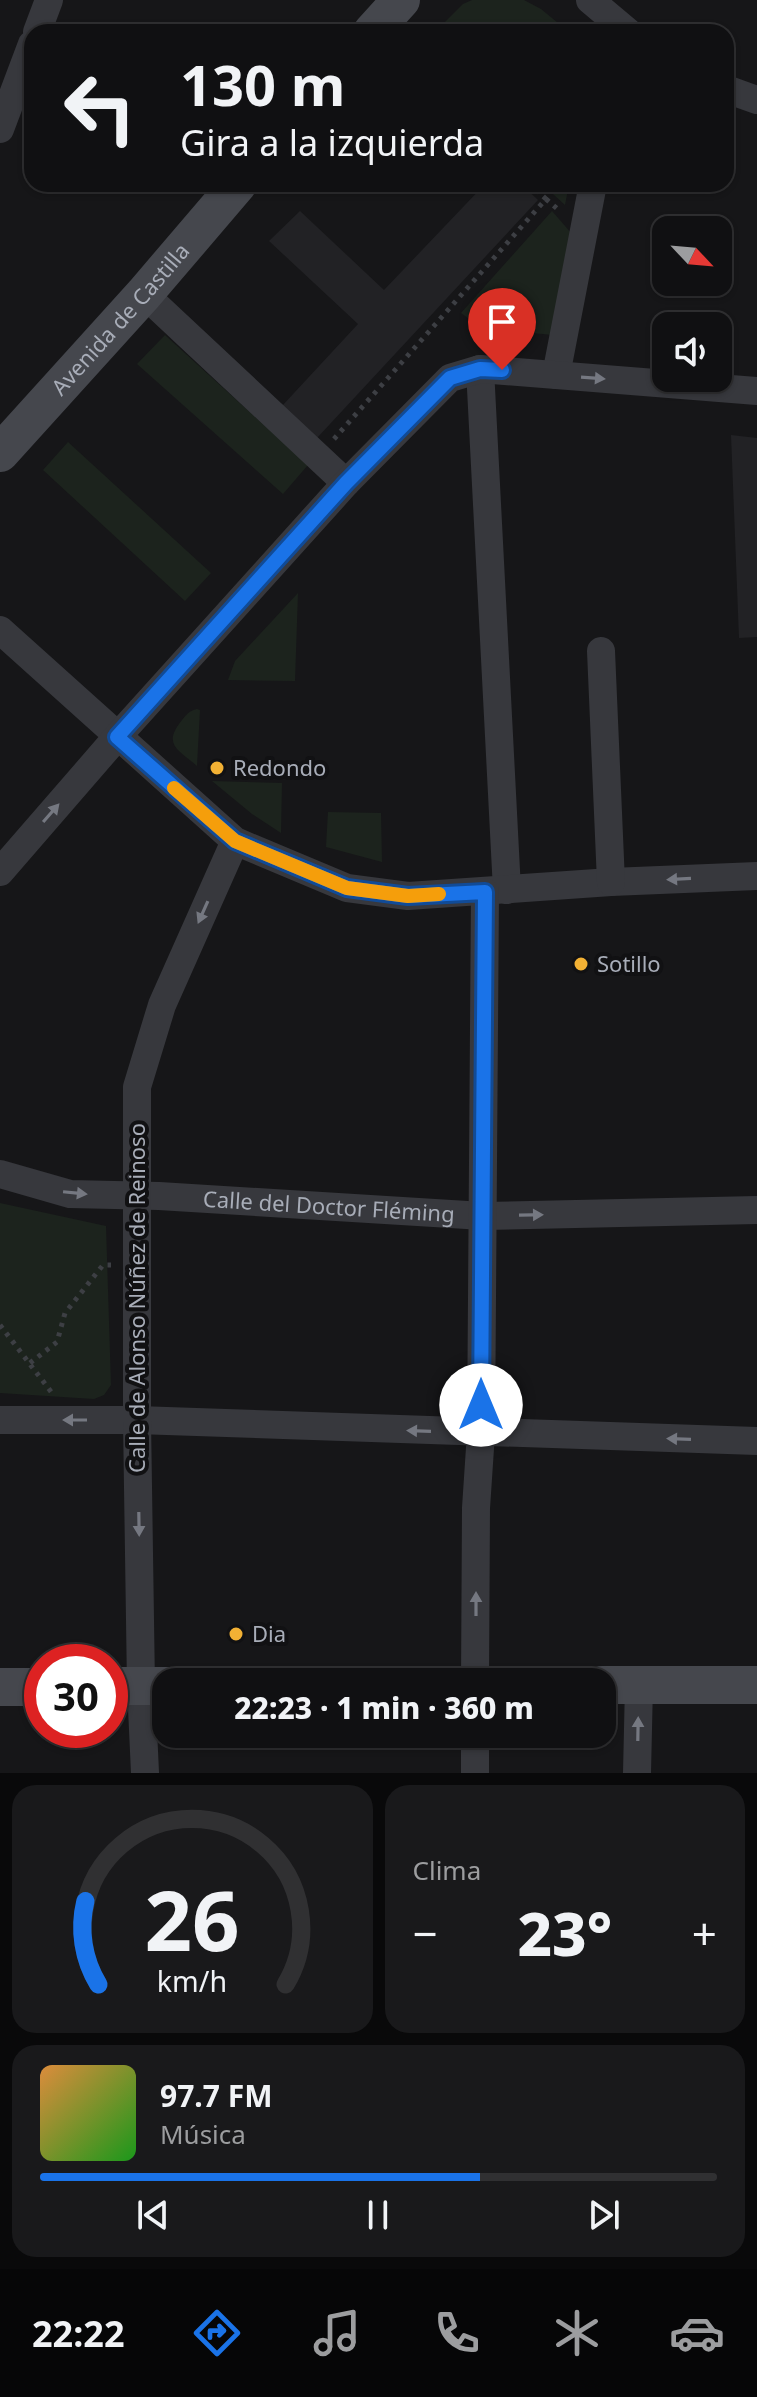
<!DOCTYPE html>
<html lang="es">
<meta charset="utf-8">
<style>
:root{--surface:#101012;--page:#19191b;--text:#f1f3f6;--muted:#9c9d9f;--line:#303032;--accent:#1a73e8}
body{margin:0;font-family:"Noto Sans",sans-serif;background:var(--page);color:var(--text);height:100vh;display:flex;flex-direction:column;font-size:30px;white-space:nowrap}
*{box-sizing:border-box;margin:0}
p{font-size:26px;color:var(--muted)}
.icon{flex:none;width:44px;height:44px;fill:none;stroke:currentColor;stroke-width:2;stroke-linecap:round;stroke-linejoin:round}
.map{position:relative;height:1773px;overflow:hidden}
.sheet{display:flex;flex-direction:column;gap:12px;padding:12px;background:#09090a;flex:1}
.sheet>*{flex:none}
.top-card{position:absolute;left:24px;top:24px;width:710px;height:168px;border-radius:24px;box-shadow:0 2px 6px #0004,0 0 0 2px var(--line);background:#101012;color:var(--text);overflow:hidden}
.needle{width:52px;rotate:116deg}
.controls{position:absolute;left:652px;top:216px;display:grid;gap:16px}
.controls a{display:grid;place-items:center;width:80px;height:80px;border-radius:16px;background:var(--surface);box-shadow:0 2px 6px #0004,0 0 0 2px var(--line);font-size:40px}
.speed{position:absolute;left:24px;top:1644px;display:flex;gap:16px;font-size:40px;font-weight:700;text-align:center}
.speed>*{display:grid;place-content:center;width:104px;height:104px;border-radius:50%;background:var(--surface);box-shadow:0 2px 6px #0004,0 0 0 2px var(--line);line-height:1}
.speed .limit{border:12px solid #d22;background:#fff;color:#111}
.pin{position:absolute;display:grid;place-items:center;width:68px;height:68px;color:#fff;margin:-82px -34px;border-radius:50% 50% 50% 0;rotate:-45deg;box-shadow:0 0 8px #0007}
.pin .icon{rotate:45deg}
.me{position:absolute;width:88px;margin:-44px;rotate:0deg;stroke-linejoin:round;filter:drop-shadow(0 0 6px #0008)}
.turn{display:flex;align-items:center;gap:28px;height:168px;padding:0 24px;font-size:36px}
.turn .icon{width:104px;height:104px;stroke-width:2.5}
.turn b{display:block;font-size:56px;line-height:68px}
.big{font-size:60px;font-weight:800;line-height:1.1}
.sheet .card{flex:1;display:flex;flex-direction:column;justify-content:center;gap:12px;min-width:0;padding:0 28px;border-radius:24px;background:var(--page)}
.sheet .dial{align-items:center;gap:0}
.dial svg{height:208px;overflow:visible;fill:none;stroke:var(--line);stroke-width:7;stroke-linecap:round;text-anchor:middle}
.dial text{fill:var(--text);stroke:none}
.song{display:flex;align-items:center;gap:24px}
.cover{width:96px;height:96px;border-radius:12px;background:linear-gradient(135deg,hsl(30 70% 55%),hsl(120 70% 35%))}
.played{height:8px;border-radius:4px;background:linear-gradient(90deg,var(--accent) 65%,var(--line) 65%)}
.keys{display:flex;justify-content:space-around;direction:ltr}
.heat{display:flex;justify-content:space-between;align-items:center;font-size:44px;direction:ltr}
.sheet .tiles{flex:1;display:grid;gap:12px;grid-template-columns:1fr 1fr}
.card:last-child{grid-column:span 2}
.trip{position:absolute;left:152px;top:1668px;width:464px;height:80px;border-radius:24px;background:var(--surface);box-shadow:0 2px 6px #0004,0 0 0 2px var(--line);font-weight:800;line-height:80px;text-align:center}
.menu{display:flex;height:128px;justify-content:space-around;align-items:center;background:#060607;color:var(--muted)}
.menu .icon{width:56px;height:56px}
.menu .selected{color:var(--accent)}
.menu b{font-size:36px;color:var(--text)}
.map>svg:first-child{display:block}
.built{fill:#222225}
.green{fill:#1c231d}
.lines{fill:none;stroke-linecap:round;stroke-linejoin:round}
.path{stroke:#3d3f44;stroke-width:5;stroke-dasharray:4 6;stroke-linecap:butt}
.street{stroke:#37383d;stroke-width:28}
.secondary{stroke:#45474d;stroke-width:38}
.oneway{fill:#757881}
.route-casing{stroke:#114b97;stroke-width:20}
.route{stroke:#1a73e8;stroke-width:14}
.slow{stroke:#f59e0b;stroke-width:14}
.poi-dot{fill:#f2b134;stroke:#111113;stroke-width:3}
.labels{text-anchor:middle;stroke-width:8;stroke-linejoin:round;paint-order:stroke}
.street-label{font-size:22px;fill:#a8adb8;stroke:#111113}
.poi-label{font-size:22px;fill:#a8adb8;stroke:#111113;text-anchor:start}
</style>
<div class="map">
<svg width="757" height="1773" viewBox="0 0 757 1773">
<rect width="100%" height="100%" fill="#161618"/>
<path class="built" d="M485 184H521L538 200 317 438 282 406 358 324 269 241 300 211 384 290Z
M731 435 757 438V637L739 638Z"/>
<path class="green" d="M472 0H524L541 9 569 32H435L463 4Z
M542 184H569L565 205Z
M552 211 572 234 553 335 481 328 461 313Z
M165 335 308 465 283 494 137 364Z
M68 442 211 573 185 601 43 470Z
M298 593 295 681 228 680 235 661Z
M197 709 200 710 197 766C178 749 162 745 182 720 187 714 189 711 197 709Z
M212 781 282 783 281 833 252 814Z
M328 812 381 813 382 862 326 847Z
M0 1203 106 1226 111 1385 104 1395 94 1399 0 1393Z"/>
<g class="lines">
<path class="path" d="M546 199 561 212
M334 439 546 199 530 184
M0 1325 52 1393
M30 1363 57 1342 65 1313 103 1265H111"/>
<g class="street">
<path d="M590 0 628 32"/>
<path d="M37 32 49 0"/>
<path d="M726 89 757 100"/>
<path d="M0 129 32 44"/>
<path d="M144 294 346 483"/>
<path d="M480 369 507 890"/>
<path d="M556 375 593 184"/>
<path d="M0 630 235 841 347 888 408 896 611 882 757 876"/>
<path d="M601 651 611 882"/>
<path d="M0 872 117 737 346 483 450 378 480 369 757 391"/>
<path id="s1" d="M0 1174 70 1194 159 1196 483 1216 757 1210"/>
<path d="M0 1420H137L757 1441"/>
<path d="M475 1682 476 1508 481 1433 485 892"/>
<path d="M145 1773 141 1686 137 1420V1087L162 1005 235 841"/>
<path d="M475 1773V1734"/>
<path d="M637 1773 639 1685"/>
</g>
<g class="secondary">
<path d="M372 32 401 0"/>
<path id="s2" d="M0 453 144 294 238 184"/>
<path d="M602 1685H757"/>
<path d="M110 1686H166"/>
<path d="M0 1687H42"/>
</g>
</g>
<defs><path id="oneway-solid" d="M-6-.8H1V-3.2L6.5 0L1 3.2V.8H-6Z" transform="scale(2)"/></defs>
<g class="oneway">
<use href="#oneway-solid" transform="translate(593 378) rotate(4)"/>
<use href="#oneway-solid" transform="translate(51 813) rotate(-49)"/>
<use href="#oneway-solid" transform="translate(679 879) rotate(177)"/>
<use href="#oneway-solid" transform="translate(203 912) rotate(114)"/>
<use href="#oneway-solid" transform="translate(75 1193) rotate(6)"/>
<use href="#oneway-solid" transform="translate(531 1215) rotate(-1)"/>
<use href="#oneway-solid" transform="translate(75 1420) rotate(180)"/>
<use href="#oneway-solid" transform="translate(419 1431) rotate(-178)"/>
<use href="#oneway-solid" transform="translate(679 1439) rotate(-178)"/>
<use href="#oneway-solid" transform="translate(139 1524) rotate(89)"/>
<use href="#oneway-solid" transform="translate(476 1604) rotate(-90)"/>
<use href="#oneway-solid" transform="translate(638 1729) rotate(-89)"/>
</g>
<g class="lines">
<defs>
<path id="route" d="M481 1405 485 892 408 896 347 888 235 841 117 737 346 483 450 378 480 369 502 370"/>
</defs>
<use href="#route" class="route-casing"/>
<use href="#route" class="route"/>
<path class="slow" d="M174 788 235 841 347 888 408 896 439 894"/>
</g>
<g class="poi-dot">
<circle cx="217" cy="768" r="8"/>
<circle cx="581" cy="964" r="8"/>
<circle cx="236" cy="1634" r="8"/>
</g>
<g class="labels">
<g class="street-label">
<text dy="8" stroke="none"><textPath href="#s2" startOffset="180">Avenida de Castilla</textPath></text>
<text dy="8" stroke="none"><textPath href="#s1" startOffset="332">Calle del Doctor Fléming</textPath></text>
<text transform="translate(137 1298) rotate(-90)" y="8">Calle de Alonso Núñez de Reinoso</text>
</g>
<g class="poi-label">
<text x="233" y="776">Redondo</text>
<text x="597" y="972">Sotillo</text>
<text x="252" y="1642">Dia</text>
</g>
</g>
</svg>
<div class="controls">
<a><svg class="needle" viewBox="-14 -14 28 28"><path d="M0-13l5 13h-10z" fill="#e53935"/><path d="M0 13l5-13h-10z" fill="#9c9d9f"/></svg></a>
<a><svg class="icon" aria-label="sound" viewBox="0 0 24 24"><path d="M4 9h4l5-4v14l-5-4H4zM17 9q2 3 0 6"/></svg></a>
</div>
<div class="speed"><div class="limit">30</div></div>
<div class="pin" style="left:502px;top:370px;background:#d93025"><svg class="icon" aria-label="arrive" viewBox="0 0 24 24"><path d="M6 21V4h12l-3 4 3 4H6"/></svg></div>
<svg class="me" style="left:481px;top:1405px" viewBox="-20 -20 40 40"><circle r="19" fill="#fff"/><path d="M0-13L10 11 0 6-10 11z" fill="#1a73e8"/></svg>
<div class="trip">22:23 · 1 min · 360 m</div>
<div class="top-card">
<div class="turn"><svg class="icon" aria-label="left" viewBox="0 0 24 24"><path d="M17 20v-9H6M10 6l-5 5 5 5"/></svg><div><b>130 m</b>Gira a la izquierda</div></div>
</div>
</div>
<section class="sheet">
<div class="tiles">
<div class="card dial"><svg viewBox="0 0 100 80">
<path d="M14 69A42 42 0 1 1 86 69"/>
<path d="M14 69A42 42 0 0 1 9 37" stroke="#1a73e8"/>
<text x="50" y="56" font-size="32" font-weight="700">26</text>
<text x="50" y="72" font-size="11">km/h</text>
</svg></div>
<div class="card"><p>Clima</p>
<div class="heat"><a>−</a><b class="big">23°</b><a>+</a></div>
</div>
<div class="card">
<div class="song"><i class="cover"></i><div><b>97.7 FM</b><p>Música</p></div></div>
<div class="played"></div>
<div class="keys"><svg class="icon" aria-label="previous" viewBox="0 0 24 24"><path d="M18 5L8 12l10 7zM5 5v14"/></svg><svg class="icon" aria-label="pause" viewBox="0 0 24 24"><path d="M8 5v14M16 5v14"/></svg><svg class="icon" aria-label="next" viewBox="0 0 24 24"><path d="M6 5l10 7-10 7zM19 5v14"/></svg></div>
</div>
</div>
</section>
<nav class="menu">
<b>22:22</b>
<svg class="icon selected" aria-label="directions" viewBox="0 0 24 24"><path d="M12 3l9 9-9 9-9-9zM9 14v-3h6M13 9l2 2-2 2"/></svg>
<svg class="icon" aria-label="music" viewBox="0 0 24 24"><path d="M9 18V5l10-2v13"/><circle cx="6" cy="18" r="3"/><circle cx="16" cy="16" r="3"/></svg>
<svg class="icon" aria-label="phone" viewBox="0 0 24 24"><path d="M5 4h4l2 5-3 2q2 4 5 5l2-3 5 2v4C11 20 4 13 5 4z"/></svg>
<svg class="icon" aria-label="climate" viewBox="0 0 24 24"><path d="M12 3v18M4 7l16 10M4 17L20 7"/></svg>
<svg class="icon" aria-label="car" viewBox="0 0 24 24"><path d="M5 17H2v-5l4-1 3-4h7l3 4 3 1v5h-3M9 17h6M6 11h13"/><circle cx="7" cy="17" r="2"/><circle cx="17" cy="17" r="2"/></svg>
</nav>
